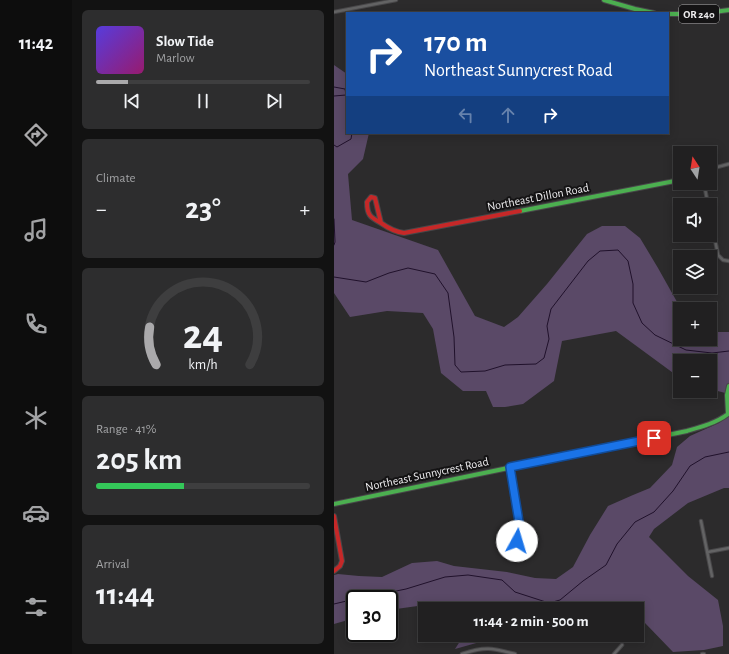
<!DOCTYPE html>
<meta charset="utf-8">
<style>
:root{--surface:#212021;--page:#2d2d2e;--text:#f1f3f6;--muted:#a2a3a5;--line:#3e3e3f;--accent:#aaa9ab}
body{margin:0;font-family:"Alegreya Sans",sans-serif;background:var(--page);color:var(--text);height:100vh;display:flex;flex-direction:column;font-size:15px;white-space:nowrap}
*{box-sizing:border-box;margin:0}
p{font-size:13px;color:var(--muted)}
.icon{flex:none;width:22px;height:22px;fill:none;stroke:currentColor;stroke-width:2;stroke-linecap:round;stroke-linejoin:round}
.map{position:relative;flex:1;overflow:hidden}
.side{display:flex;flex-direction:column;gap:10px;padding:10px;background:#121212;width:262px}
.side>*{flex:none}
.hud{position:absolute;left:12px;top:12px;width:323px;height:122px;border-radius:0px;box-shadow:0 2px 10px #0003,0 0 0 1px var(--line);background:#1a4fa0;color:#fff;overflow:hidden}
.needle{width:26px;rotate:348deg}
.fabs{position:absolute;left:339px;top:146px;display:grid;gap:8px}
.fabs a{display:grid;place-items:center;width:44px;height:44px;border-radius:0px;background:var(--surface);box-shadow:0 2px 10px #0003,0 0 0 1px var(--line);font-size:20px}
.speed{position:absolute;left:12px;top:590px;display:flex;gap:8px;font-size:20px;font-weight:700;text-align:center}
.speed>*{display:grid;place-content:center;width:52px;height:52px;border-radius:50%;background:var(--surface);box-shadow:0 2px 10px #0003,0 0 0 1px var(--line);line-height:1}
.speed .limit{border:2px solid #111;border-radius:6px;background:#fff;color:#111}
.pin{position:absolute;display:grid;place-items:center;width:34px;height:34px;color:#fff;margin:-17px;border-radius:8px;box-shadow:0 2px 6px #0006}
.me{position:absolute;width:44px;margin:-22px;rotate:6deg;stroke-linejoin:round;filter:drop-shadow(0 0 3px #0008)}
.turn{display:flex;align-items:center;gap:14px;height:84px;padding:0 12px;font-size:18px}
.turn .icon{width:52px;height:52px;stroke-width:2.5}
.turn b{display:block;font-size:28px;line-height:34px}
.lanes{display:flex;align-items:center;height:38px;padding:0 12px;background:#0003;justify-content:center;gap:20px;direction:ltr}
.lanes .off{opacity:.35}
.big{font-size:30px;font-weight:600;line-height:1.1}
.side .tile{flex:1;display:flex;flex-direction:column;justify-content:center;gap:6px;min-width:0;padding:0 14px;border-radius:6px;background:var(--page)}
.side .dial{align-items:center;gap:0}
.dial svg{height:104px;overflow:visible;fill:none;stroke:var(--line);stroke-width:7;stroke-linecap:round;text-anchor:middle}
.dial text{fill:var(--text);stroke:none}
.song{display:flex;align-items:center;gap:12px}
.cover{width:48px;height:48px;border-radius:6px;background:linear-gradient(135deg,hsl(250 70% 55%),hsl(320 70% 35%))}
.played{height:4px;border-radius:2px;background:linear-gradient(90deg,var(--accent) 15%,var(--line) 15%)}
.keys{display:flex;justify-content:space-around;direction:ltr}
.heat{display:flex;justify-content:space-between;align-items:center;font-size:22px;direction:ltr}
.charge{height:6px;border-radius:3px;background:linear-gradient(90deg,#34c759 41%,var(--line) 0)}
.trip{position:absolute;left:84px;top:602px;width:226px;height:40px;border-radius:0px;background:var(--surface);box-shadow:0 2px 10px #0003,0 0 0 1px var(--line);font-weight:600;line-height:40px;text-align:center}
main{display:flex;flex:1;min-height:0}
.tab-bar{display:flex;flex-direction:column;width:72px;justify-content:space-around;align-items:center;background:#0d0d0d;color:var(--muted)}
.tab-bar .icon{width:28px;height:28px}
.tab-bar .selected{color:var(--accent)}
.tab-bar b{font-size:18px;color:var(--text)}
.map>svg:first-child{display:block}
.forest{fill:#5a4967}
.lines{fill:none;stroke-linecap:round;stroke-linejoin:round}
.stream{stroke:#20112b;stroke-width:1}
.street-casing{stroke:#484749;stroke-width:4.5}
.fast-casing{stroke:#484749;stroke-width:6}
.jam-casing{stroke:#484749;stroke-width:6}
.street{stroke:#636364;stroke-width:2.5}
.fast{stroke:#4caf50;stroke-width:4}
.jam{stroke:#c62828;stroke-width:4}
.route-casing{stroke:#114b97;stroke-width:10}
.route{stroke:#1a73e8;stroke-width:7}
.labels{text-anchor:middle;stroke-width:4;stroke-linejoin:round;paint-order:stroke}
.shield{fill:#141314;stroke:#adacad;stroke-width:1}
.shield-label{font-size:11px;font-weight:bold;fill:#eeedef}
.street-label{font-size:12px;fill:#eeedef;stroke:#141314}
</style>
<main>
<nav class="tab-bar">
<b>11:42</b>
<svg class="icon selected" aria-label="directions" viewBox="0 0 24 24"><path d="M12 3l9 9-9 9-9-9zM9 14v-3h6M13 9l2 2-2 2"/></svg>
<svg class="icon" aria-label="music" viewBox="0 0 24 24"><path d="M9 18V5l10-2v13"/><circle cx="6" cy="18" r="3"/><circle cx="16" cy="16" r="3"/></svg>
<svg class="icon" aria-label="phone" viewBox="0 0 24 24"><path d="M5 4h4l2 5-3 2q2 4 5 5l2-3 5 2v4C11 20 4 13 5 4z"/></svg>
<svg class="icon" aria-label="climate" viewBox="0 0 24 24"><path d="M12 3v18M4 7l16 10M4 17L20 7"/></svg>
<svg class="icon" aria-label="car" viewBox="0 0 24 24"><path d="M5 17H2v-5l4-1 3-4h7l3 4 3 1v5h-3M9 17h6M6 11h13"/><circle cx="7" cy="17" r="2"/><circle cx="17" cy="17" r="2"/></svg>
<svg class="icon" aria-label="filters" viewBox="0 0 24 24"><path d="M4 7h16M4 17h16"/><circle cx="9" cy="7" r="2"/><circle cx="15" cy="17" r="2"/></svg>
</nav>
<section class="side">
<div class="tile">
<div class="song"><i class="cover"></i><div><b>Slow Tide</b><p>Marlow</p></div></div>
<div class="played"></div>
<div class="keys"><svg class="icon" aria-label="previous" viewBox="0 0 24 24"><path d="M18 5L8 12l10 7zM5 5v14"/></svg><svg class="icon" aria-label="pause" viewBox="0 0 24 24"><path d="M8 5v14M16 5v14"/></svg><svg class="icon" aria-label="next" viewBox="0 0 24 24"><path d="M6 5l10 7-10 7zM19 5v14"/></svg></div>
</div>
<div class="tile"><p>Climate</p>
<div class="heat"><a>−</a><b class="big">23°</b><a>+</a></div>
</div>
<div class="tile dial"><svg viewBox="0 0 100 80">
<path d="M14 69A42 42 0 1 1 86 69"/>
<path d="M14 69A42 42 0 0 1 9 40" stroke="#aaa9ab"/>
<text x="50" y="56" font-size="32" font-weight="700">24</text>
<text x="50" y="72" font-size="11">km/h</text>
</svg></div>
<div class="tile"><p>Range · 41%</p><b class="big">205 km</b><div class="charge"></div></div>
<div class="tile"><p>Arrival</p><b class="big">11:44</b></div>
</section>
<div class="map">
<svg width="395" height="654" viewBox="0 0 395 654">
<rect width="100%" height="100%" fill="#2c2b2c"/>
<path class="forest" d="M0 65 13 74V133H35L29 159 14 174 18 220 104 250 141 316 170 327 184 317 213 284 253 234 268 226H291L306 238 324 268 347 309H346V339H376V332H395V394L380 390H376V361H346V378L282 331 228 341 220 381 189 404 171 407H159L152 391H129L107 373 99 329 89 313 53 311 16 317 0 293Z
M395 416V488H390L354 503 320 529 315 537 354 576 384 600 389 626V646L370 650 339 652 311 623 303 617V609H291L286 606 278 609H125L105 603 55 610V599H21V618L0 624V575L4 574 25 576 48 577 78 563 103 561 120 566 173 572 201 578 222 579 239 567 256 535 274 506 299 495 316 488 338 465 343 447 356 436 385 423Z
M130 635H159L153 640 121 649Z"/>
<g class="lines">
<path class="stream" d="M0 87 11 89 12 95
M0 96 12 95 13 96
M0 145 3 147 17 139 18 133
M0 219 1 242 0 245
M0 277 32 282 55 273 74 268 101 274 114 293 120 337 121 365 127 372 151 371 171 365 202 364 210 358 215 339 213 326 217 309 254 261 266 251 284 250 294 261 299 284V303L308 323 321 335 352 350 378 353 395 351
M23 599 72 589 111 577 134 575 168 580 181 592 215 603 226 600 249 581 272 565 283 544 301 522 320 512 339 491 356 466 371 457 395 452
M0 604 21 599"/>
<defs>
<path id="street" d="M0 12 62 0
M376 169 395 164
M370 183 374 205
M376 214 384 255 389 260 395 261
M176 467 187 534V537L182 543 186 548
M367 521 378 576
M374 552 395 548
M128 654C151 646 158 648 181 654
M280 654 288 645
M368 654H370"/>
<path id="fast" d="M270 0 301 9 320 13
M334 14H365L395 10
M186 211 346 180
M0 504 353 431C367 427 382 423 394 414L393 395 395 386"/>
<path id="jam" d="M47 223C36 217 33 215 33 202L37 197 41 198 47 223C54 228 61 232 70 233L186 211
M0 516 8 561 6 566 0 571"/>
</defs>
<use href="#street" class="street-casing"/>
<use href="#fast" class="fast-casing"/>
<use href="#jam" class="jam-casing"/>
<use href="#street" class="street"/>
<use href="#fast" class="fast"/>
<use href="#jam" class="jam"/>
</g>
<g class="lines">
<defs>
<path id="route" d="M183 541 187 537V534L176 467 320 438"/>
</defs>
<use href="#route" class="route-casing"/>
<use href="#route" class="route"/>
</g>
<g class="labels">
<rect class="shield" x="345" y="5" width="40" height="18" rx="3"/>
<g class="shield-label">
<text x="365" y="18">OR 240</text>
</g>
<g class="street-label">
<text transform="translate(204 197) rotate(-11)" y="4">Northeast Dillon Road</text>
<text transform="translate(93 474) rotate(-12)" y="4">Northeast Sunnycrest Road</text>
</g>
</g>
</svg>
<div class="fabs">
<a><svg class="needle" viewBox="-14 -14 28 28"><path d="M0-13l5 13h-10z" fill="#e53935"/><path d="M0 13l5-13h-10z" fill="#a2a3a5"/></svg></a>
<a><svg class="icon" aria-label="sound" viewBox="0 0 24 24"><path d="M4 9h4l5-4v14l-5-4H4zM17 9q2 3 0 6"/></svg></a>
<a><svg class="icon" aria-label="layers" viewBox="0 0 24 24"><path d="M12 4l9 5-9 5-9-5zM3 14l9 5 9-5"/></svg></a>
<a>+</a>
<a>−</a>
</div>
<div class="speed"><div class="limit">30</div></div>
<div class="pin" style="left:320px;top:438px;background:#d93025"><svg class="icon" aria-label="arrive" viewBox="0 0 24 24"><path d="M6 21V4h12l-3 4 3 4H6"/></svg></div>
<svg class="me" style="left:183px;top:541px" viewBox="-20 -20 40 40"><circle r="19" fill="#fff"/><path d="M0-13L10 11 0 6-10 11z" fill="#1a73e8"/></svg>
<div class="trip">11:44 · 2 min · 500 m</div>
<div class="hud">
<div class="turn"><svg class="icon" aria-label="right" viewBox="0 0 24 24"><path d="M7 20v-9h11M14 6l5 5-5 5"/></svg><div><b>170 m</b>Northeast Sunnycrest Road</div></div>
<div class="lanes"><svg class="icon off" aria-label="left" viewBox="0 0 24 24"><path d="M17 20v-9H6M10 6l-5 5 5 5"/></svg><svg class="icon off" aria-label="ahead" viewBox="0 0 24 24"><path d="M12 20V5M6 11l6-6 6 6"/></svg><svg class="icon" aria-label="right" viewBox="0 0 24 24"><path d="M7 20v-9h11M14 6l5 5-5 5"/></svg></div>
</div>
</div>
</main>
